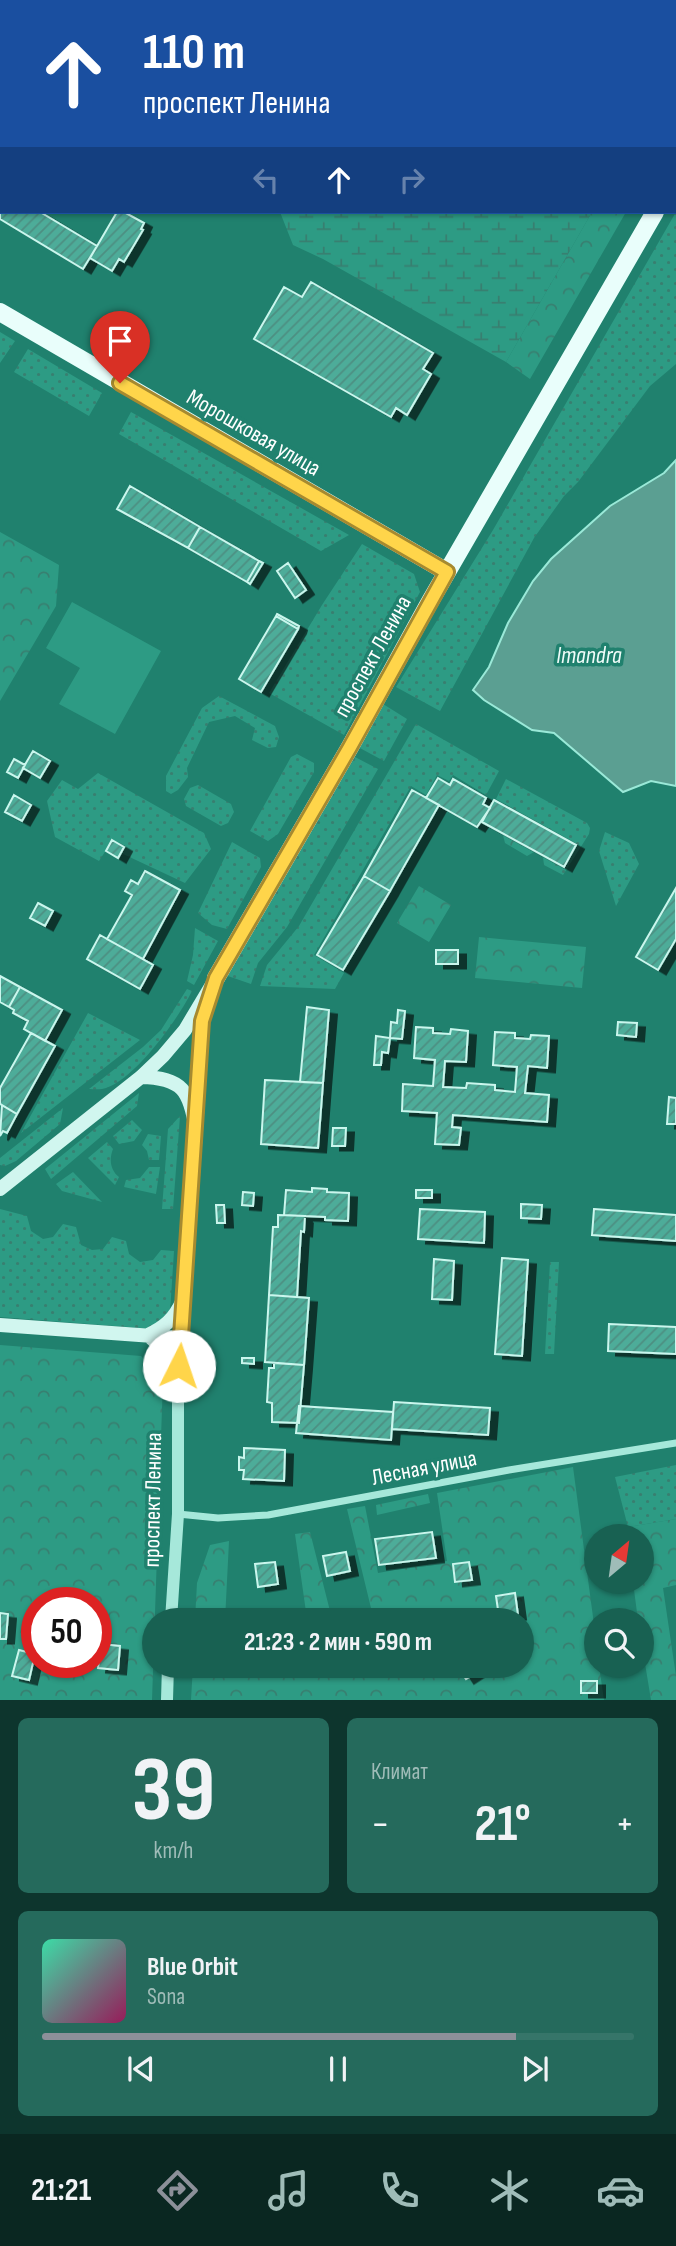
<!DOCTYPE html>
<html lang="ru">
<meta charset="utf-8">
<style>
:root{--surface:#186152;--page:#256a5c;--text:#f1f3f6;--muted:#9fbcb8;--line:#367569;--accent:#8c9099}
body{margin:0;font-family:"Sofia Sans Condensed",sans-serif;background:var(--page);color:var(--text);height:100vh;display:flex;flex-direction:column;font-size:26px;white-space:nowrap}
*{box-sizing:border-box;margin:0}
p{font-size:23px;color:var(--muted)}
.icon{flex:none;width:38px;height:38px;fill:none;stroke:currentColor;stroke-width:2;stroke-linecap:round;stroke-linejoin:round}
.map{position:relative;height:1700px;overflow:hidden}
.panel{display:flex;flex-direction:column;gap:18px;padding:18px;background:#0d352d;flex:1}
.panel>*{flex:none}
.banner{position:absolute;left:0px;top:0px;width:677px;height:214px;box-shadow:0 2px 5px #0004;background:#1a4fa0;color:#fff;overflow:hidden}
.needle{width:46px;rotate:29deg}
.fabs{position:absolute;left:584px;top:1524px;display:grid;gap:14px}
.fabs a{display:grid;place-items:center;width:70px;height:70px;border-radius:50%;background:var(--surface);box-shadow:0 2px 5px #0004;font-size:35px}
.speed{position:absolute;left:21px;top:1587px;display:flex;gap:14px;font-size:35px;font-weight:700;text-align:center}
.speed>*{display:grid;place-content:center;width:91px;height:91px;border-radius:50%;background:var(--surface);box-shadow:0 2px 5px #0004;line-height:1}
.speed .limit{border:10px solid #d22;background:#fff;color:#111}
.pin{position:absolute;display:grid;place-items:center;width:60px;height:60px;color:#fff;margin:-72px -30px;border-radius:50% 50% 50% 0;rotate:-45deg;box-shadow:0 0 7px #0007}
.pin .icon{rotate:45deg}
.me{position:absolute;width:77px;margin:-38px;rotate:4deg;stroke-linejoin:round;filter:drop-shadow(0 0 5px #0008)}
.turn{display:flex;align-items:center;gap:24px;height:147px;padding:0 28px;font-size:32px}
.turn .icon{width:91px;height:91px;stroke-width:2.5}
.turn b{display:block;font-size:49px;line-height:60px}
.lanes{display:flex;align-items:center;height:66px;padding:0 28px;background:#0003;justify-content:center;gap:35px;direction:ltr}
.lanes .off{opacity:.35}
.big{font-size:52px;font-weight:700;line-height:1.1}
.panel .card{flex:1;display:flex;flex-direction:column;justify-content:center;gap:10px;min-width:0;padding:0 24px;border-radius:10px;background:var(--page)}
.panel .dial{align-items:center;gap:0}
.dial b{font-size:91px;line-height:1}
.song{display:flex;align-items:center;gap:21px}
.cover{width:84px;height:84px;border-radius:10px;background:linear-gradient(135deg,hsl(160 70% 55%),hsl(330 70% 35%))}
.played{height:7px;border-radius:4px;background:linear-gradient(90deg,var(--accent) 80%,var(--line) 80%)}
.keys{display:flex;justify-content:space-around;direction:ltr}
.heat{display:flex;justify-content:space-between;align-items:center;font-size:38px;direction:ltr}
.panel .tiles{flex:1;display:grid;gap:18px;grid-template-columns:1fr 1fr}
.card:last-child{grid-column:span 2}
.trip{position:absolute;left:142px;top:1608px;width:392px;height:70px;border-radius:35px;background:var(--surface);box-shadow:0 2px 5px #0004;font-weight:700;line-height:70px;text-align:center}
.menu{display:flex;height:112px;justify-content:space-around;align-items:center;background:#0a2721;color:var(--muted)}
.menu .icon{width:49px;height:49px}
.menu .on{color:var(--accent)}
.menu b{font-size:32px;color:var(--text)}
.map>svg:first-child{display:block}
.grass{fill:url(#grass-dots)}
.forest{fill:url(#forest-crowns);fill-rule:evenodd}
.wetland{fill:url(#wetland-marsh)}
.pitch{fill:#2d9b84}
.water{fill:#5b9f92;stroke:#9ae9d8;stroke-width:2}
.building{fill:url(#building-hatch);stroke:#caf6ed;stroke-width:2;filter:url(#shadow)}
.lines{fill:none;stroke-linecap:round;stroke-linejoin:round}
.minor{stroke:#a6e8da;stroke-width:7}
.tertiary{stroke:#a6e8da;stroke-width:12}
.secondary{stroke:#d1f6ef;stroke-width:14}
.primary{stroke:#e9fefb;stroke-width:18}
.route-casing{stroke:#a68a30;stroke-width:18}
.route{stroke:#ffd54a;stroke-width:12}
.labels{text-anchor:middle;stroke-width:7;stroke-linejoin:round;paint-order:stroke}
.street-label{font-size:23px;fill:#fff;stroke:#20816e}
.water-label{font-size:24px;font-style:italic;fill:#f0fcf9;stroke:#20816e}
</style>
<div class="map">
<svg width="676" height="1700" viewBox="0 0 676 1700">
<defs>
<pattern id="grass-dots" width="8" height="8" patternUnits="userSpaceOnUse" patternTransform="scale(1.75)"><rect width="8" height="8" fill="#2d9b84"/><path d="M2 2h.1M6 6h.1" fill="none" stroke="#387f70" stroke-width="1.8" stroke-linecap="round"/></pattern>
<pattern id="forest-crowns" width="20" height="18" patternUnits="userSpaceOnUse" patternTransform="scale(1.75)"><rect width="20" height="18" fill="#2d9b84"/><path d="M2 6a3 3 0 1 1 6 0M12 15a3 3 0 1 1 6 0" fill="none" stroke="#387f70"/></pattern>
<pattern id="wetland-marsh" width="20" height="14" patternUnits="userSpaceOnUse" patternTransform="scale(1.75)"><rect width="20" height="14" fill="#2d9b84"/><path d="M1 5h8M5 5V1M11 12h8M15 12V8" fill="none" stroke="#387f70"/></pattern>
<pattern id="building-hatch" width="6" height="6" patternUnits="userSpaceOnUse" patternTransform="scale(1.75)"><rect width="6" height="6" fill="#4dac99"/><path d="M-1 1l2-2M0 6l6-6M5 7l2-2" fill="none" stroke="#4d8f82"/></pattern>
<filter id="shadow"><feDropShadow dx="8" dy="4.5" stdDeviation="0" flood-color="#0009"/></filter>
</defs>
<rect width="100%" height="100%" fill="#20816e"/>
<path class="grass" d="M0 0H108L2 2 0 83Z
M676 212V364L650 386 578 482 564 496 534 538 440 711 396 687 493 530Z
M0 332 15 341 0 363Z
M28 349 102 393 89 416 14 372Z
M131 412 349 535 321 551 119 434Z
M362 544 414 574 420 592 344 735 269 693 322 605Z
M219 696 275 726 279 737 276 747 268 748 252 740 255 728 235 716 209 722 187 768 188 777 178 790 171 794 166 791V776L202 708Z
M383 704 407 719 384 761 358 747Z
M416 724 499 771 486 795 453 775 449 781 437 775 426 795 411 786 314 955 344 973 335 989 260 986 267 965 299 926Z
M297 754 314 763V772L278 834 268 841 250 831 291 757Z
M355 757 378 769 287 927 258 963 251 984 225 975Z
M98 773 204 833 211 849 185 883 121 853 124 847 112 841 99 861 55 837 47 801 62 780 78 789Z
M506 779 587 823 590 828 589 834 563 875 544 865 543 857 565 869 577 844 496 799Z
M198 785 231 804 234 812 228 823 221 826 186 806 184 799 190 788Z
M605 832 629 843 639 864 616 906 599 851Z
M232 842 260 858 261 867 227 929 212 925 198 913Z
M195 928 218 941 194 985 187 981 193 955Z
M187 989 192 991C178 1019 136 1078 106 1088 101 1090 94 1089 89 1089L143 1047 161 1030Z
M88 1013 140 1040 21 1133Z
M139 1093 137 1106 51 1179 45 1169Z
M63 1108 60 1124 16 1161 5 1166 0 1165V1158Z
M180 1116 173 1209H162L168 1129Z
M132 1120 142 1130 134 1141 119 1144 113 1136Z
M148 1134 161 1136 159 1160H149L147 1151 142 1145Z
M107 1142 113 1149C109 1159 110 1170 119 1177L115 1185 88 1158Z
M149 1167H160L156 1194 124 1187 126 1180 140 1178Z
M73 1172 102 1202 62 1191 56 1184Z
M0 1209 27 1216 31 1231 43 1239 53 1237 63 1224 76 1227 81 1245 92 1250 103 1249 112 1237 126 1241 129 1254 140 1262 153 1260 161 1250 174 1251 170 1312 154 1329 0 1317Z
M550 1262H559L554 1354H545Z
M676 1465V1519L628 1527 615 1477Z"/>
<path class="forest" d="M592 212H626L530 379 506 362Z
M0 532 59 565 56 606 0 701Z
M503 835 534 852 527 856 505 843Z
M419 886 451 905 429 942 397 923Z
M479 937 586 947 582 988 475 978Z
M0 1345 141 1356 163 1379 152 1700H0ZM37 1603H96V1662H37Z
M573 1467 597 1647V1666H599L604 1700H191L193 1666H522V1620H297L307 1619 295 1534 310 1532 331 1615 371 1608 347 1509 365 1506 378 1573 447 1561 437 1493Z
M428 1494 430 1503 377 1515 376 1505Z
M676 1519V1585L663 1588 676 1676V1700H651L642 1645V1620H638L633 1582H642V1536H629L628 1527Z
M229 1541 225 1620H195L197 1583 210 1545Z"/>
<path class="wetland" d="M177 0H676V63V2Z
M280 212H592L506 362 323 259 293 245Z"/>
<path class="pitch" d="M72 602 161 651 115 734 59 704 80 668 46 648Z"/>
<path class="water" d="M676 460V786L651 781 623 792 554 733 532 730 484 700 473 690 489 667 508 623 533 581 551 559 610 506 664 473Z"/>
<path class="building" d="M0 188 2 212H40L97 246 83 269 0 219Z
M117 212H124L144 223 141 229 143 230 124 262 119 259 112 271 90 258Z
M311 282 433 353 423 369 431 374 407 415 396 408 391 417 254 339 284 287 302 297Z
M130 486 200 527 188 548 117 509Z
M200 527 259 561 247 582 188 548Z
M259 561 263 563 250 584 247 582Z
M288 563 306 590 295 598 277 571Z
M277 614 299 626 298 629 276 616Z
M276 616 298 629 261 692 239 679Z
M33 751 50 761 40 778 23 768Z
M14 759 25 765 18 778 7 772Z
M438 778 450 785 453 779 486 798 483 804 490 808 477 827 426 798Z
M412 790 439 805 390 891 364 876Z
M14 795 31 805 22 821 5 812Z
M494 800 576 845 564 867 482 822Z
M112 840 124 847 118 858 106 851Z
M145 871 180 890 143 959 107 939 132 895 125 891 131 880 138 884Z
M364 876 390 891 343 970 317 955Z
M676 888V939L658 970 636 957Z
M38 903 53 911 45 926 30 918Z
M100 935 153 965 140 989 87 959Z
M436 950H458V964H436Z
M0 976 20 987 9 1007 0 1002Z
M20 987 62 1010 45 1041 24 1029 28 1021 13 1013 14 1010 9 1007Z
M307 1007 329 1010 323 1083 300 1082Z
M398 1010 405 1011 402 1039 390 1038 391 1022 397 1023Z
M618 1022 637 1023 636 1037 617 1035Z
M416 1027 433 1028V1033L450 1034 451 1029 468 1031 466 1062 445 1061 443 1087 466 1088 467 1083 495 1085V1090L515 1092 517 1067 493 1065 495 1032 515 1033V1038L530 1039 531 1035 549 1036 547 1068 528 1066 525 1093 549 1095 547 1122 453 1115 452 1127 461 1128 459 1145 435 1144 437 1113 402 1111 403 1084 433 1086 435 1060 414 1058Z
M31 1033 55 1046 17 1114 0 1104V1088Z
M376 1036 390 1038 388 1053 382 1052 381 1065H374Z
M265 1080 323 1083 318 1148 261 1144Z
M669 1097 676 1098V1124H667Z
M2 1105 17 1114 7 1133 3 1131 0 1136Z
M333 1128H346L345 1146H332Z
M312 1188 327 1189V1192L349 1193 348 1221 325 1220V1217L284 1215 286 1190 312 1192Z
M416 1190H432V1198H416Z
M243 1192 254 1193 253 1206 242 1205Z
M521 1204 542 1205 541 1219 521 1218Z
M216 1205H224L225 1223H217Z
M420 1209 485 1212 484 1243 418 1239Z
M594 1209 676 1215V1241L592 1235Z
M278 1215 305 1216 304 1232 301 1231 297 1297 269 1295 273 1227H278Z
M502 1258 528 1260 522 1356 495 1354Z
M434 1259 454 1261 452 1300 432 1299Z
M269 1295 309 1298 304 1365 265 1362Z
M609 1324 676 1327V1354L608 1351Z
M242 1358H254V1364L242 1363Z
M274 1363 304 1365 299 1423 272 1422V1403L267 1402 269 1368H274Z
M394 1402 490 1408 488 1435 392 1429Z
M299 1406 393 1412 391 1440 296 1433Z
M244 1448 285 1450 284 1481 243 1479 244 1470H239V1457L244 1458Z
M432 1532 436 1558 379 1565 375 1539Z
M346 1552 350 1571 327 1576 323 1556Z
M275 1562 278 1584 258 1587 255 1564Z
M469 1562 472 1580 455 1582 453 1564Z
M515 1593 518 1615 499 1617 496 1596Z
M0 1613 8 1614 6 1639H0Z
M101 1644 120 1646 118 1670 98 1668Z
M19 1650 35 1654 29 1680 12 1676Z
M460 1666H486L466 1679 458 1667Z
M581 1681H597V1693H581Z"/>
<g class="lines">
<path class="minor" d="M178 1514 218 1518 268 1515 509 1470 676 1443"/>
<path class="tertiary" d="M171 1620 178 1514V1392
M167 1700 168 1666"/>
<path class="secondary" d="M141 1077C183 1078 190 1091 196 1130L178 1392
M197 1115 202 1021 208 1000
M0 1189 141 1077 163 1056 185 1030 216 978
M0 1325 181 1338
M148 1335C162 1348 172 1357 175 1376
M148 1335C165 1327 174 1319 182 1302"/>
<path class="primary" d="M676 176V175
M0 312 447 572
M216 978 350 747 428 605 655 212"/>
</g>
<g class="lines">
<defs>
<path id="route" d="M120 383 447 572 350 747 216 978 202 1021 179 1366"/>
</defs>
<use href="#route" class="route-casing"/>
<use href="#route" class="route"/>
</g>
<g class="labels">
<g class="street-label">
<text transform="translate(254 432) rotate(30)" y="8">Морошковая улица</text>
<text transform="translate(372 656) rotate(-61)" y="8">проспект Ленина</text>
<text transform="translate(424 1467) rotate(-11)" y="8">Лесная улица</text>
<text transform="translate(152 1500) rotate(-89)" y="8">проспект Ленина</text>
</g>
<g class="water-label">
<text x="589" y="663">Imandra</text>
</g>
</g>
</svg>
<div class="fabs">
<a><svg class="needle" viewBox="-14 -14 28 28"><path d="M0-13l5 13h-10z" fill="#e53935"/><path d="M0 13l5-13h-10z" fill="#9fbcb8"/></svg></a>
<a><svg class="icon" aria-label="search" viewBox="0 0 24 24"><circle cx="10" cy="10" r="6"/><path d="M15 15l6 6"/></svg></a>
</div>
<div class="speed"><div class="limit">50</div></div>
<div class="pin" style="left:120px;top:383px;background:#d93025"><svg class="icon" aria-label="arrive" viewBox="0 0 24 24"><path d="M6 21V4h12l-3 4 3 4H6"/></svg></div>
<svg class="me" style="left:179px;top:1366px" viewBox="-20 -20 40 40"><circle r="19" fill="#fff"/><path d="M0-13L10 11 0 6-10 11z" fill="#ffd54a"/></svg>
<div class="trip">21:23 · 2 мин · 590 m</div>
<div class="banner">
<div class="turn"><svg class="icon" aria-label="ahead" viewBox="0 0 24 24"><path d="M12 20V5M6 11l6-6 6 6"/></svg><div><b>110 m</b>проспект Ленина</div></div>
<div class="lanes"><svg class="icon off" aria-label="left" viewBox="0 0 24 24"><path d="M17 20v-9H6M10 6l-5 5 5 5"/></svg><svg class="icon" aria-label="ahead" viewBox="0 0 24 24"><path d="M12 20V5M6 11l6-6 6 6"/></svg><svg class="icon off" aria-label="right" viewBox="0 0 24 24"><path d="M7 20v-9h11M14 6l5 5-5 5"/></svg></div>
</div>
</div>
<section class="panel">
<div class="tiles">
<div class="card dial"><b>39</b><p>km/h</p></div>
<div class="card"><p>Климат</p>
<div class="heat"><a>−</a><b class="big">21°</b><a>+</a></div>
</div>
<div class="card">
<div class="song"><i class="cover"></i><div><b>Blue Orbit</b><p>Sona</p></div></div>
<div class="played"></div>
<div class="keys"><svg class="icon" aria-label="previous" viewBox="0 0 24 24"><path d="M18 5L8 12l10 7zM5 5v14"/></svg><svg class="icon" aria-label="pause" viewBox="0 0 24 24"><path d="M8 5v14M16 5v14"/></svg><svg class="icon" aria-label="next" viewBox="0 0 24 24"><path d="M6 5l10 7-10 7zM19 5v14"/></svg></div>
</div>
</div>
</section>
<nav class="menu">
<b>21:21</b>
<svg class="icon on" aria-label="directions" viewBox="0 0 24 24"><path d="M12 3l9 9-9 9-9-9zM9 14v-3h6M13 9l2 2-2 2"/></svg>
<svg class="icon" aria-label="music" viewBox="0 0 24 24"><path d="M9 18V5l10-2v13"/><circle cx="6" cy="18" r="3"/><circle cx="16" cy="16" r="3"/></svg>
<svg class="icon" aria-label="phone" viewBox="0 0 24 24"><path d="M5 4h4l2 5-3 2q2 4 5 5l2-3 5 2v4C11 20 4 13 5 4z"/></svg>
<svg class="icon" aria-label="climate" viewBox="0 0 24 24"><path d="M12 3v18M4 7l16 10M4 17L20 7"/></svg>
<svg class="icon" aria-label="car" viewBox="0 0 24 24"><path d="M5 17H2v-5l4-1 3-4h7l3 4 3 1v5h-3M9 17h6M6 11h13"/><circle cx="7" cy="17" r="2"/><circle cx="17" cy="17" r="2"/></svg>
</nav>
